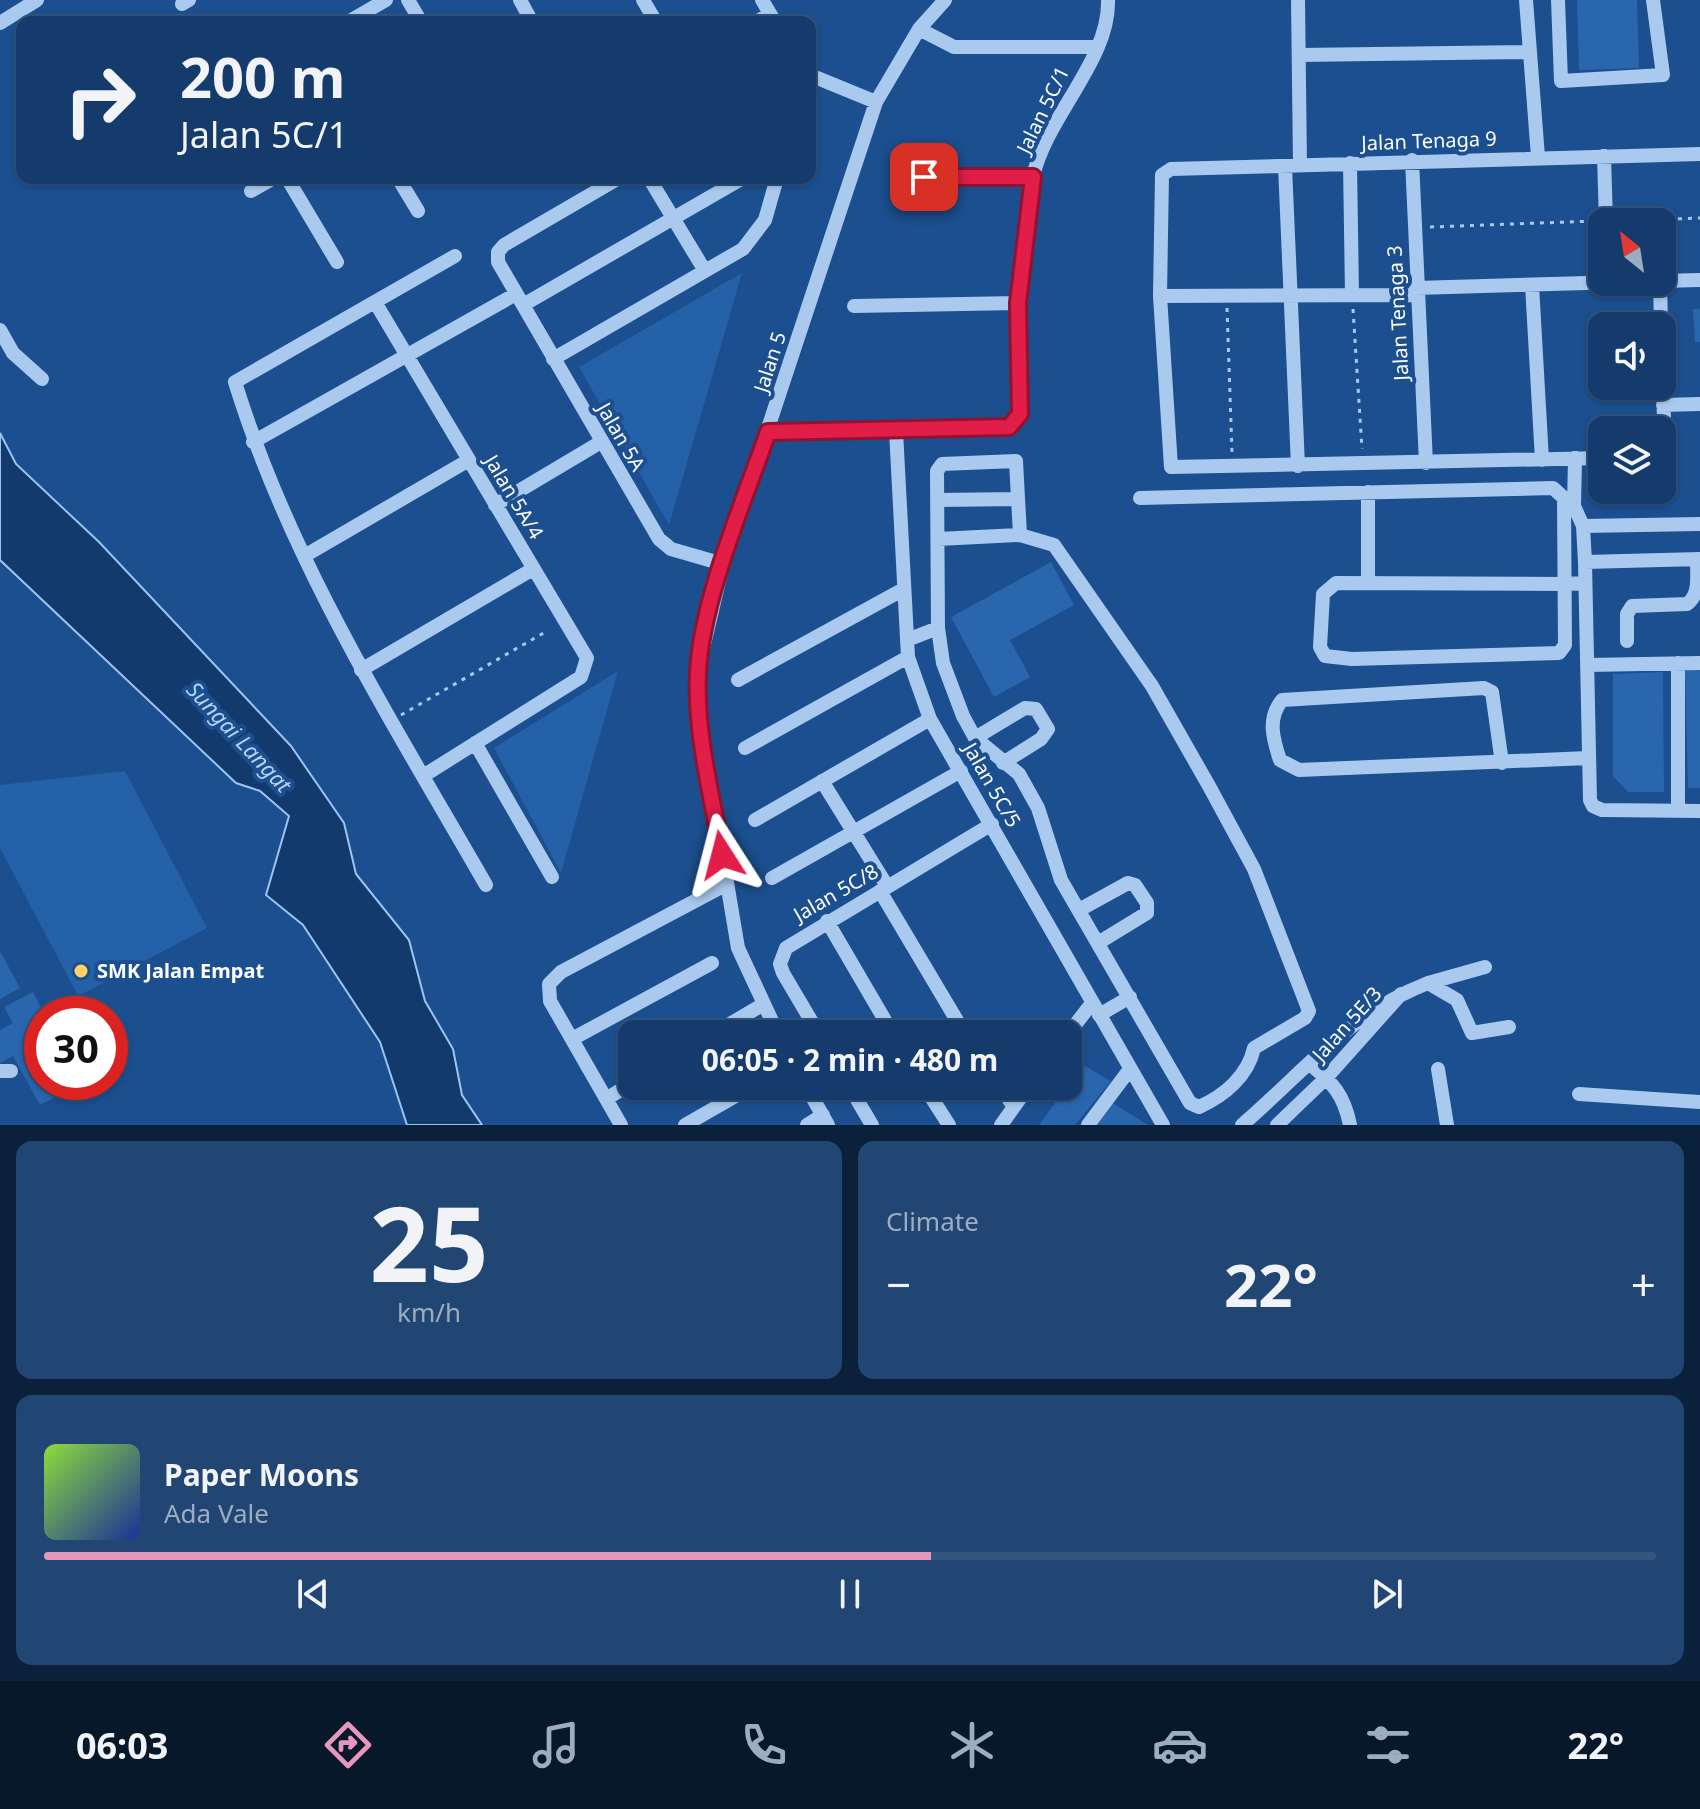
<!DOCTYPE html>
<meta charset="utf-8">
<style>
:root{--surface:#143b6b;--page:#214673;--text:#f1f3f6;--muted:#9dadc1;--line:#33557e;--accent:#e797bd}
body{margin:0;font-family:"Noto Sans",sans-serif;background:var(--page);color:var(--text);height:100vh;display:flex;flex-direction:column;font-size:30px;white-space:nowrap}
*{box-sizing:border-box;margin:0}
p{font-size:26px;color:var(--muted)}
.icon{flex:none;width:44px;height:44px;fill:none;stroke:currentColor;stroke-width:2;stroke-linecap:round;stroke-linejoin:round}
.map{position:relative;height:1125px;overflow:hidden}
.side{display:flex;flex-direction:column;gap:16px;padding:16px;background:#0b203b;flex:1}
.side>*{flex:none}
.banner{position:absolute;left:16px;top:16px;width:800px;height:168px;border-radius:16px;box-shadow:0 2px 6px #0004,0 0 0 2px var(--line);background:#143b6b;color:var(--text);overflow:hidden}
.needle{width:52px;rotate:330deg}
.controls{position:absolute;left:1588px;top:208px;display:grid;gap:16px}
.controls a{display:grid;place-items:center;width:88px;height:88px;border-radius:16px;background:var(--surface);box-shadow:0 2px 6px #0004,0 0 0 2px var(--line);font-size:40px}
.speed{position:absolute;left:24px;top:996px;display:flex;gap:16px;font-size:40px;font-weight:700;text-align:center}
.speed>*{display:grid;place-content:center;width:104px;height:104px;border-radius:50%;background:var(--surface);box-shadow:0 2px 6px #0004,0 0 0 2px var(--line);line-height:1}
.speed .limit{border:12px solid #d22;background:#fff;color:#111}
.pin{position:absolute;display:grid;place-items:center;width:68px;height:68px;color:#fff;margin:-34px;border-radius:16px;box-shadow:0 4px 12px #0006}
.me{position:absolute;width:88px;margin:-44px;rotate:351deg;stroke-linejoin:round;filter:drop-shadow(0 0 6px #0008)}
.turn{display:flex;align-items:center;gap:28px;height:168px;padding:0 32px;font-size:36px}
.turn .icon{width:104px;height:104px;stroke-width:2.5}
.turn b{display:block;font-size:56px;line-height:68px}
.big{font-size:60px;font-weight:700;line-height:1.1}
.side .tile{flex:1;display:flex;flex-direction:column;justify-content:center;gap:12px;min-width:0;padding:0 28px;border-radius:16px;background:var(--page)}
.side .dial{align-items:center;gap:0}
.dial b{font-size:104px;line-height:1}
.song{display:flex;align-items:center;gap:24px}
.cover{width:96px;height:96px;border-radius:12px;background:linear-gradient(135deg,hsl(90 70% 55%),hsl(230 70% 35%))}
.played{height:8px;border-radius:4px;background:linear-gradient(90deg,var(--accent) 55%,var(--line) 55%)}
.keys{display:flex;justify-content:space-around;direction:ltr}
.heat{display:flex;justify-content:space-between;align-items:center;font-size:44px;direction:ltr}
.side .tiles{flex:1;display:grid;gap:16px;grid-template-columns:1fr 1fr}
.tile:last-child{grid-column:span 2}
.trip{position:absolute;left:618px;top:1020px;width:464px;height:80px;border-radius:16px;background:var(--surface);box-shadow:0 2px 6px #0004,0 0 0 2px var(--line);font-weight:700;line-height:80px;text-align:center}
.tabs{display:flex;height:128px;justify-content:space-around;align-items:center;background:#08182b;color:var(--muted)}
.tabs .icon{width:56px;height:56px}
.tabs .on{color:var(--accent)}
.tabs b{font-size:36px;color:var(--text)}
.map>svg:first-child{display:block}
.green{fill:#2461a8}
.water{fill:#123a6d;stroke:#9cc4f0;stroke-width:2}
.building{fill:#2a66ad}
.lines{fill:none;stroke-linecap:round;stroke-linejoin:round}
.path{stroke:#a9c9ee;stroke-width:3;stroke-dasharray:4 6;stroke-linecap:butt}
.minor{stroke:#a9c9ee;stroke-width:14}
.route-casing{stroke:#92132f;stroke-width:20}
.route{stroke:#e11d48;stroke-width:14}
.poi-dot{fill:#ffd166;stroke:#1b4f8f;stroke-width:3}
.labels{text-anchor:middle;stroke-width:8;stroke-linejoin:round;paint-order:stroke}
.street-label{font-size:20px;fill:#fff;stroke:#1b4f8f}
.poi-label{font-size:20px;font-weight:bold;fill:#fff;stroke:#1b4f8f;text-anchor:start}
.water-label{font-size:22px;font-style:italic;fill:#b5d3f5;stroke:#1b4f8f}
</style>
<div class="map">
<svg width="1700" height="1125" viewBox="0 0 1700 1125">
<rect width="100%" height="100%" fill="#1b4f8f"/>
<path class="green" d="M742 273 669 525 579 367Z
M618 671 561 873 494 748Z
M125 771 207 928 78 996 0 848V785Z"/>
<path class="water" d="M0 433 16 464 99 542 291 746 344 823 356 874 409 940 425 1001 453 1049 462 1095 482 1125H407L380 1042 303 925 266 895 289 816 260 791 236 783 0 560Z"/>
<path class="building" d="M1577 0H1637L1639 68 1579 70Z
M1693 309H1700V342H1695Z
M1051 562 1074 605 1010 640 1030 677 994 697 951 617Z
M1685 668H1700V788H1688Z
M1663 672 1664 792H1628L1613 776V674Z
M0 951 20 988 0 999Z
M33 992 44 1014 42 1082H67L71 1089 40 1105 13 1056 0 1063V1030L13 1023 4 1007Z
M1083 1065 1111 1081 1075 1125H1039Z
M1111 1102 1148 1125H1094Z"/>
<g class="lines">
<path class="path" d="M1618 221 1700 218
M1430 227 1595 221
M1227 308 1232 452
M1353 309 1362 449
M401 715 547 631"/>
<path class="minor" d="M408 0 421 22
M520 0 532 22
M643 0 656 22
M762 0 775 22
M1298 0 1300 165
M1526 0 1538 157
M1558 0 1561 81 1663 75 1653 0
M182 4 189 0
M348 22 386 0
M756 22 770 14
M0 23 37 0
M919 29 954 47H1098
M1299 55 1529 52
M810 75 876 102
M1604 156 1606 222
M1412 160 1426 463
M1350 163 1352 295
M1285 166 1298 466
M897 177H1033
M287 178 337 262
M398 178 418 211
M619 178 504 245 498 252V262L659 539 671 549 723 564
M649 178 705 271
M251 191 274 178
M455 256 235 382C290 561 393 723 486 885
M1662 281 1700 280
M1660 282 1661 326
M1532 285 1542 460
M1416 288 1623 282
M1160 296 1416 295
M375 302 587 658 581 677 423 776
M523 305 743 178
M854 306 1018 303
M0 330 13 353 42 379
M1662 351 1665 456H1662
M553 359 743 249 765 220 777 178
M1663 405 1700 404
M896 431 908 657 930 719 1163 1125
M768 432 1009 427 1020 414C1019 336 1016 255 1033 177 1046 117 1110 60 1108 0
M253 442 516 294
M1575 458 1574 506 1583 526 1585 562 1590 800 1593 806 1602 810 1700 811
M1602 458 1171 467 1160 296 1162 175 1171 169 1700 154
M1368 492V583
M1140 498 1553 488 1564 498 1565 645 1559 653 1352 659 1325 656 1320 647 1323 594 1336 583 1563 584 1585 583
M937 500 1018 499
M495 505 601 442
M1583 526 1700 524
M938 539 1020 535 1054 545 1152 686 1209 786 1254 869 1309 1011 1305 1018 1254 1048C1248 1076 1224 1096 1199 1107L1190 1103 1061 880 1038 808 1019 774 975 738 963 716 943 663 938 628 937 471 942 464 1016 461 1020 535
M306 555 469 460
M1585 562 1700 559
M907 640 938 628
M1627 641V614L1632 606 1687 604C1700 595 1697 576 1697 560
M1678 663V811
M1587 665 1700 663
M361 670 533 569
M738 680 904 589
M975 738 1025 708 1036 709 1048 729 1041 739 1003 763
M475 743 552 877
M745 748 908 657
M1502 763 1492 692 1484 688 1282 700C1267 719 1273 739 1280 760L1299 770 1588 758
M822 781 887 886
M755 820 930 719
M772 878 961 771
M880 891 965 1034
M1079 910 1128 883 1135 885 1147 903V913L1098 943
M827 921 893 1034
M1428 983 1485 967
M1099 1015 1130 997
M713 1034 762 1005
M778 1034 738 948 698 710V670L723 564 876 102 919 29 945 0
M819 1034 783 973 780 964 786 948 992 824
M937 1034 958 1022
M1068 1034 1092 1003
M572 1039 712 963
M1310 1064C1333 1083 1344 1095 1350 1125
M1438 1069 1447 1125
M0 1071H11
M806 1086 828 1125
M849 1086 872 1125
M924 1086 949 1125
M1000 1086 1014 1107
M1579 1094 1700 1102
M606 1099 632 1083
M621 1125 550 1001 549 984 561 972 727 884
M685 1125 753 1086
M807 1125 823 1115
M1001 1125 1029 1086
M1088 1125 1130 1069
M1242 1125C1306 1070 1348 1014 1428 983L1457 1000 1472 1033 1509 1027
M1277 1125 1326 1078 1401 994"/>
</g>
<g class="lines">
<defs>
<path id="route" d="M722 855C712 796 695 733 698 673 701 601 744 501 768 432L1009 427 1020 414 1018 303 1033 177H924"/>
</defs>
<use href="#route" class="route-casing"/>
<use href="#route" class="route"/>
</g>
<circle class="poi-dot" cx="81" cy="971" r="8"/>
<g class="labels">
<g class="street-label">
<text transform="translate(1043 110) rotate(-64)" y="7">Jalan 5C/1</text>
<text transform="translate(1429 141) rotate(-2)" y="7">Jalan Tenaga 9</text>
<text transform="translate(1398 313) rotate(-93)" y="7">Jalan Tenaga 3</text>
<text transform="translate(770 362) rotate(-72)" y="7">Jalan 5</text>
<text transform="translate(621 437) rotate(60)" y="7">Jalan 5A</text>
<text transform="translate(514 497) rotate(59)" y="7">Jalan 5A/4</text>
<text transform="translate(992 785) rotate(60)" y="7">Jalan 5C/5</text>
<text transform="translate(836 893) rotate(-30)" y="7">Jalan 5C/8</text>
<text transform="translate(1347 1024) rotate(-48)" y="7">Jalan 5E/3</text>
</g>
<g class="poi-label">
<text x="97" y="978">SMK Jalan Empat</text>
</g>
<g class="water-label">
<text transform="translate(239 737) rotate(47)" y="8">Sungai Langat</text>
</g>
</g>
</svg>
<div class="controls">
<a><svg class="needle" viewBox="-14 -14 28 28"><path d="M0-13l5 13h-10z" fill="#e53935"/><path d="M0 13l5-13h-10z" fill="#9dadc1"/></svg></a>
<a><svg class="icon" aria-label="sound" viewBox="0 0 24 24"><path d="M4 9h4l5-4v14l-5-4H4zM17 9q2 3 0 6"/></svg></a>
<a><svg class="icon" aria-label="layers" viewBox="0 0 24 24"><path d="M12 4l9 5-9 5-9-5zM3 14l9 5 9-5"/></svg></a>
</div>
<div class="speed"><div class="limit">30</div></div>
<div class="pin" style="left:924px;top:177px;background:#d93025"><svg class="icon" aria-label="arrive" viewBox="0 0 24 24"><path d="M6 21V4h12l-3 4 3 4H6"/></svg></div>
<svg class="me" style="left:722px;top:855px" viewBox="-20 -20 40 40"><path d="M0-17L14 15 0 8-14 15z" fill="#e11d48" stroke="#fff" stroke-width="4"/></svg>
<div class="trip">06:05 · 2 min · 480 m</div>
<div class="banner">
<div class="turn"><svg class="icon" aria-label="right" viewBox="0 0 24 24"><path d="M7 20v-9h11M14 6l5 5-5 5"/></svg><div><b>200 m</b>Jalan 5C/1</div></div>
</div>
</div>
<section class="side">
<div class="tiles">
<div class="tile dial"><b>25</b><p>km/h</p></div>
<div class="tile"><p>Climate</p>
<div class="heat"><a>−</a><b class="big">22°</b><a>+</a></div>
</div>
<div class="tile">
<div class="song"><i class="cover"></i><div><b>Paper Moons</b><p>Ada Vale</p></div></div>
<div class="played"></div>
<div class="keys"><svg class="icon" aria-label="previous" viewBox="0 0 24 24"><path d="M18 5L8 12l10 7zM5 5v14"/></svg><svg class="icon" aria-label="pause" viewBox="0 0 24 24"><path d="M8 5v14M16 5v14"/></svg><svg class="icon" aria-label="next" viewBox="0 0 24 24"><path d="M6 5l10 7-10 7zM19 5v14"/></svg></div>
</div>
</div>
</section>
<nav class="tabs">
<b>06:03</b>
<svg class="icon on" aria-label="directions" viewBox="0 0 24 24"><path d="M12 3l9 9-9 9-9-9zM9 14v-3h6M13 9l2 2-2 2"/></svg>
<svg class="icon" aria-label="music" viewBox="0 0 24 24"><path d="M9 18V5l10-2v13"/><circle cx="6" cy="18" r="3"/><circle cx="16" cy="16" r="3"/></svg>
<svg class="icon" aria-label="phone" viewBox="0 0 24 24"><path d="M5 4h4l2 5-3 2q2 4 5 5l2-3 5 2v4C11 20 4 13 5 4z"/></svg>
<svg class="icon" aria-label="climate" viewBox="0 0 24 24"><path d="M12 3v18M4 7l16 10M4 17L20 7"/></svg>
<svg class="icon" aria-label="car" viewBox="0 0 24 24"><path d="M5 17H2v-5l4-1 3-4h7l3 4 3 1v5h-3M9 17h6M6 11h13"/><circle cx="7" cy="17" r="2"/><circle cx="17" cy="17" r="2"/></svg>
<svg class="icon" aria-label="filters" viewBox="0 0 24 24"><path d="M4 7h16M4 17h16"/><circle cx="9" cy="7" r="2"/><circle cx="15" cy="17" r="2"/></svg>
<b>22°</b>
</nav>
